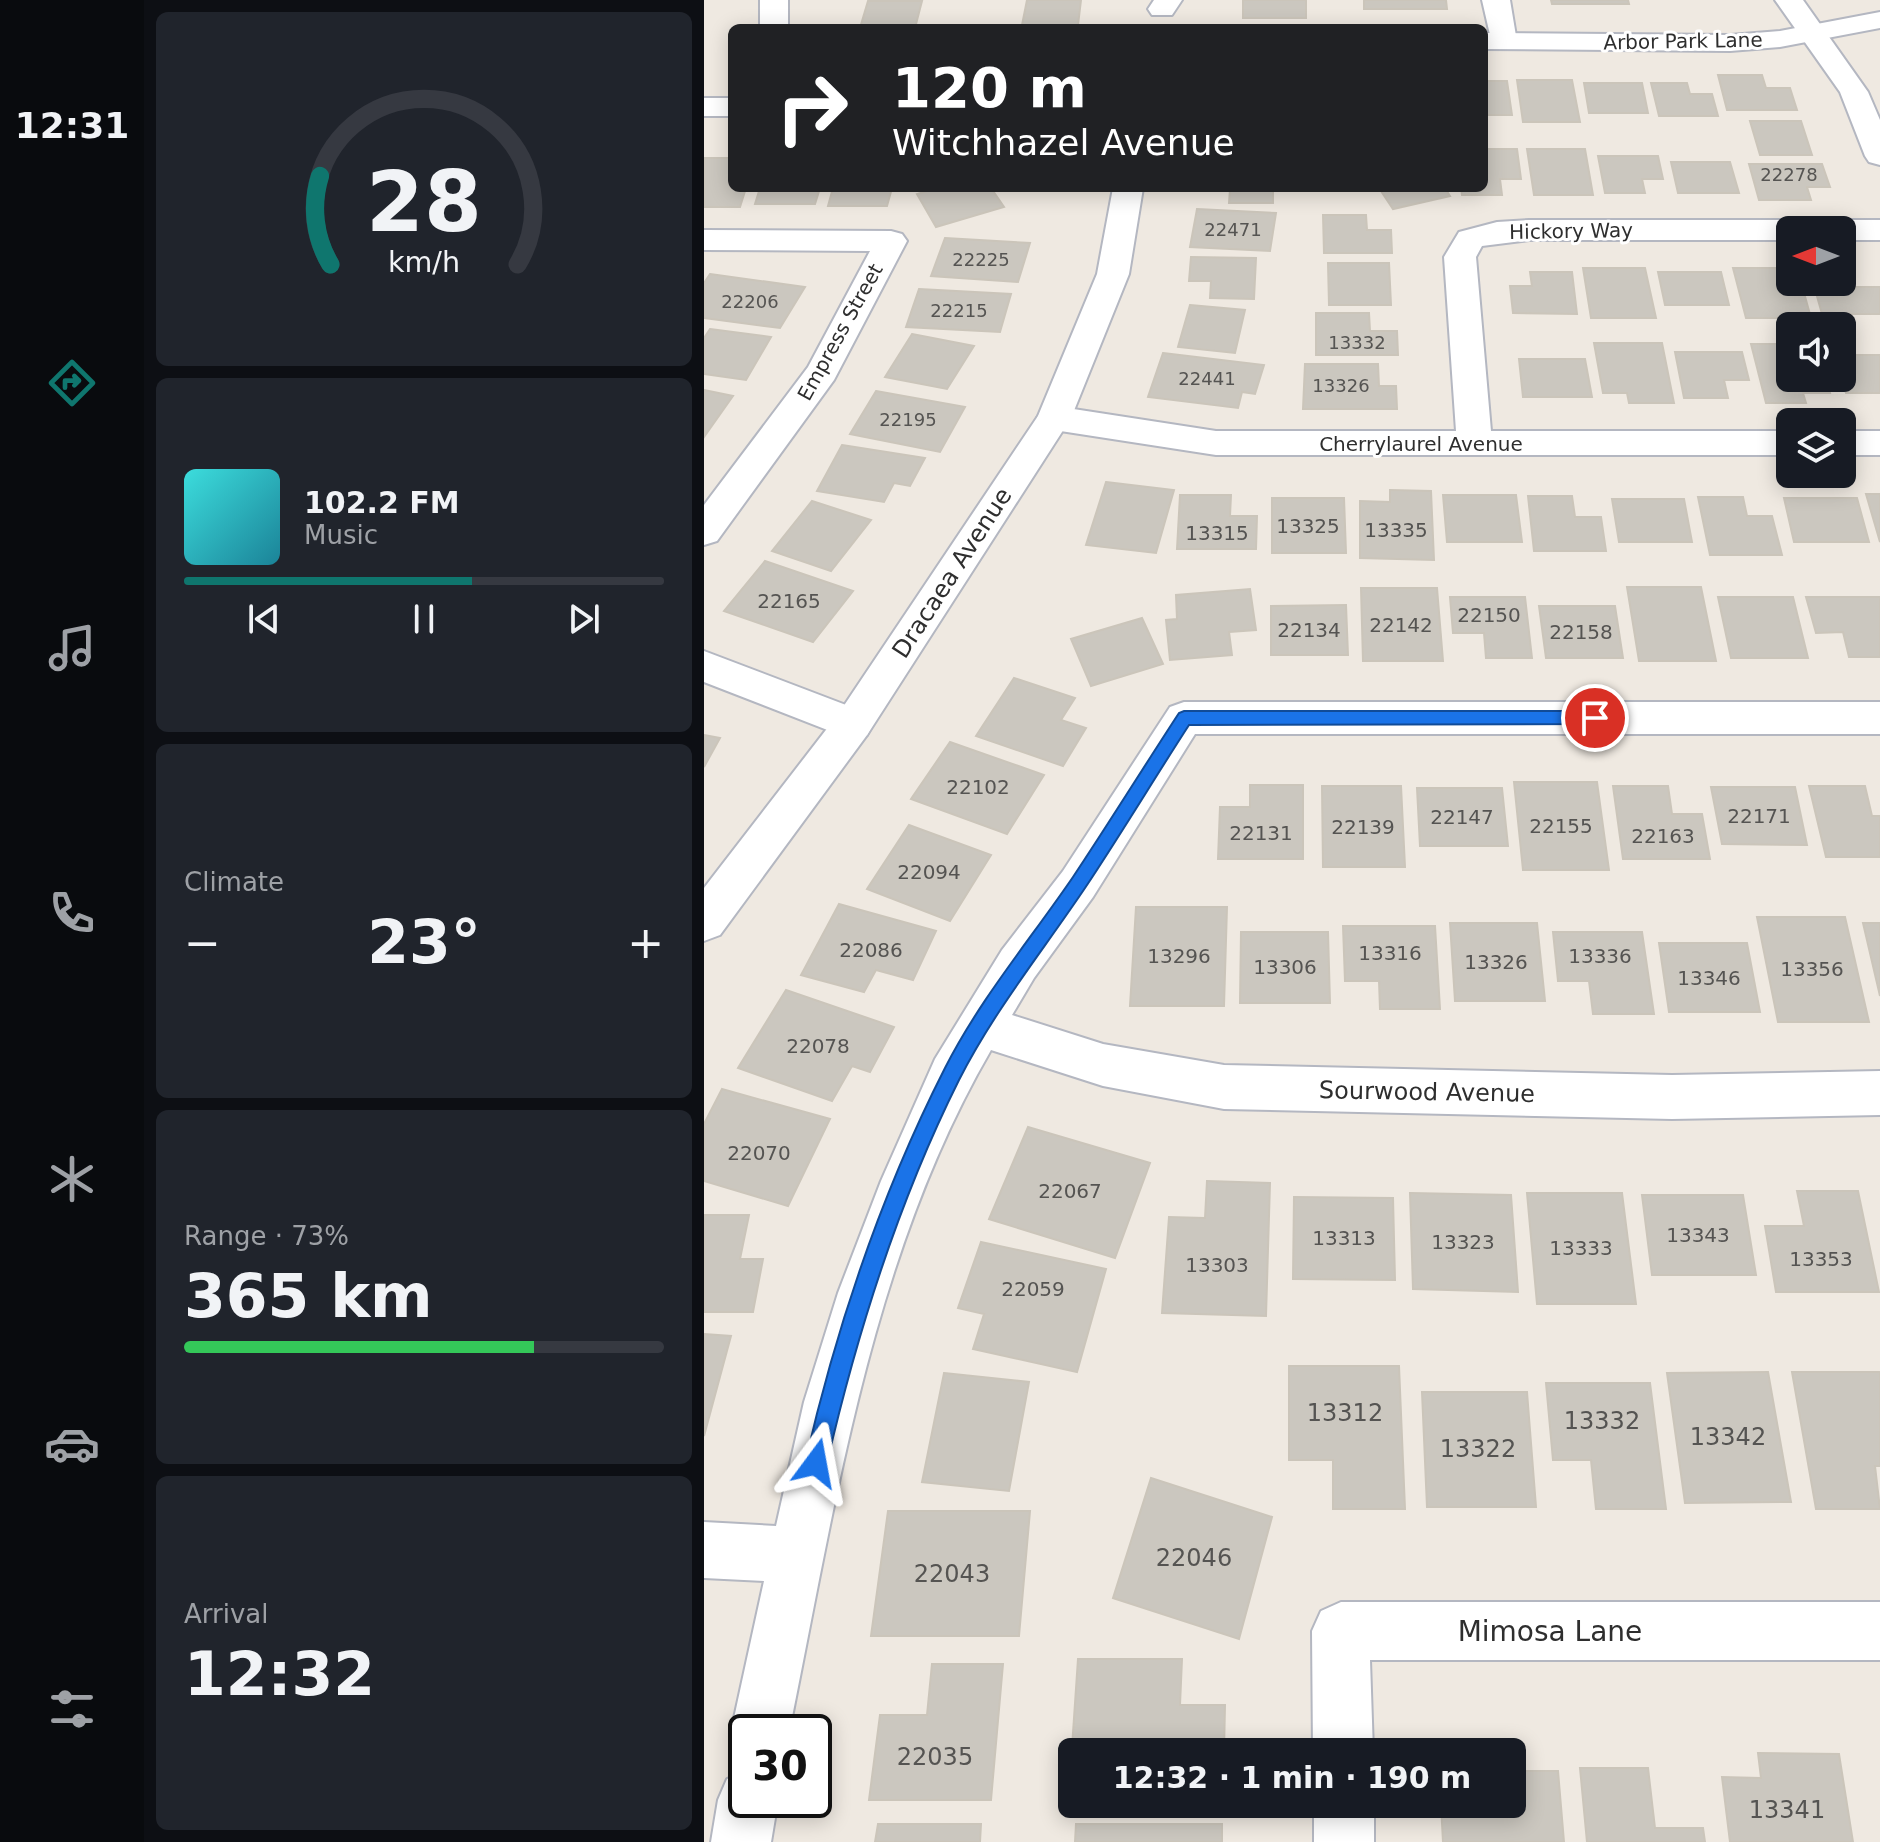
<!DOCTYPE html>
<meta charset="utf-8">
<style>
:root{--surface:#171b24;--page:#20242c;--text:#f1f3f6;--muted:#9ea1a6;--line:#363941;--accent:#0f766e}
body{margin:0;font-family:"DejaVu Sans",sans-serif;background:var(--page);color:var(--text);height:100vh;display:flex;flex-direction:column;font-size:30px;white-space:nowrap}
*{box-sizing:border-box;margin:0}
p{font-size:26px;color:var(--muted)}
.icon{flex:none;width:44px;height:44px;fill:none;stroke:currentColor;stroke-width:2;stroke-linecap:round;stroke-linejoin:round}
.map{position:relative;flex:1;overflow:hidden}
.details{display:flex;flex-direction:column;gap:12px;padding:12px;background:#0d0f14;width:560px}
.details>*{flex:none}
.guide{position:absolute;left:24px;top:24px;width:760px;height:168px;border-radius:12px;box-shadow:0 4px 20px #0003;background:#202124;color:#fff;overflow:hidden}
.needle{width:52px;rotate:270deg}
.tools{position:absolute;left:1072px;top:216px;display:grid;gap:16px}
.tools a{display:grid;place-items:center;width:80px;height:80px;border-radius:12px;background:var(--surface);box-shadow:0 4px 20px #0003;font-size:40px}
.speed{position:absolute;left:24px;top:1714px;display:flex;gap:16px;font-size:40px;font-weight:700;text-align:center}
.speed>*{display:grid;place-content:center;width:104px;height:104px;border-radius:50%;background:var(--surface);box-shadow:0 4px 20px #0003;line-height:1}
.speed .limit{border:4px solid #111;border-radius:12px;background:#fff;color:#111}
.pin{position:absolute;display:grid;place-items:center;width:68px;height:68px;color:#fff;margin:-34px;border:4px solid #fff;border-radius:50%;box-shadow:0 2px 8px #0007}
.me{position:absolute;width:88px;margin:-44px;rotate:13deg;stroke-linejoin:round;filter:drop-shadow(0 0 6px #0008)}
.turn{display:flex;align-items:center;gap:28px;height:168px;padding:0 32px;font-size:36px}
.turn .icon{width:104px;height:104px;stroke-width:2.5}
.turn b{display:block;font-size:56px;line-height:68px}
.big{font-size:60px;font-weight:700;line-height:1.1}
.details .tile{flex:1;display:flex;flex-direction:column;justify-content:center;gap:12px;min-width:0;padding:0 28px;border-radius:12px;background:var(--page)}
.details .dial{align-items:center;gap:0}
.dial svg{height:208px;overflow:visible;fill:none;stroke:var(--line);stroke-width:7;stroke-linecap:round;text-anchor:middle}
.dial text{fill:var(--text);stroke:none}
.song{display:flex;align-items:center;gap:24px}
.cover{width:96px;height:96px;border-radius:12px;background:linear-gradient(135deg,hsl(180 70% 55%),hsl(190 70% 35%))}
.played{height:8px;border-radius:4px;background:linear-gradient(90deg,var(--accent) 60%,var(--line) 60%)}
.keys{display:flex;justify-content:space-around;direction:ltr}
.heat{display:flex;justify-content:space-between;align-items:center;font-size:44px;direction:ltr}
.charge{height:12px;border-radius:6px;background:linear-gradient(90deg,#34c759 73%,var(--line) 0)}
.trip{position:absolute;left:354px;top:1738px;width:468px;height:80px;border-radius:12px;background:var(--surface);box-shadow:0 4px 20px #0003;font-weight:700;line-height:80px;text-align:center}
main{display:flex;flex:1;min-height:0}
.dock{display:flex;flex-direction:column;width:144px;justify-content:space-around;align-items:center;background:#090b0e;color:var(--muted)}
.dock .icon{width:56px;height:56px}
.dock .current{color:var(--accent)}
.dock b{font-size:36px;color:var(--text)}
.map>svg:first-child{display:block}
.building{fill:#cbc7bf;stroke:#cbc5ba;stroke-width:2}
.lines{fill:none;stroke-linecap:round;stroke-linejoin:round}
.minor-casing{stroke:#b4b7c1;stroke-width:4}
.tertiary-casing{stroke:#b4b7c1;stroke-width:4}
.minor{fill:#fff;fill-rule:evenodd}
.tertiary{fill:#fff;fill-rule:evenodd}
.route{fill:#1a73e8;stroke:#114b97;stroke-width:2}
.labels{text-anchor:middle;stroke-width:6;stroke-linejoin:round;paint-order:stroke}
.far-number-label{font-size:18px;fill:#555452}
.far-street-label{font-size:20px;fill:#2e2e2e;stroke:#fff}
.number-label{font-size:20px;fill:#555452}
.street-label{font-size:24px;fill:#2e2e2e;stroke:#fff}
.near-number-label{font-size:24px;fill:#555452}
.near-street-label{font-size:28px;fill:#2e2e2e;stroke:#fff}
</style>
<main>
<nav class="dock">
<b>12:31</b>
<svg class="icon current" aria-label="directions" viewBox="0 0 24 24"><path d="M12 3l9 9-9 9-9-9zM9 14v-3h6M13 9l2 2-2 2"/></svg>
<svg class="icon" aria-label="music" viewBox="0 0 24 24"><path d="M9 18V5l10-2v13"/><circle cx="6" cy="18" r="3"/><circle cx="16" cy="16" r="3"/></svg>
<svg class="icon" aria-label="phone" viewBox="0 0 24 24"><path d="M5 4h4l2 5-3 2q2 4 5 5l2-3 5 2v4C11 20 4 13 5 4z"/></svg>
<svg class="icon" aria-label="climate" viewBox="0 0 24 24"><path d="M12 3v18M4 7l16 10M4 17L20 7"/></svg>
<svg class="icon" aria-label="car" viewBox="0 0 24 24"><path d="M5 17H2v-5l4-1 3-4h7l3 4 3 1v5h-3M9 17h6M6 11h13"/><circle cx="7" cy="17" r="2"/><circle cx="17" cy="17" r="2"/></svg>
<svg class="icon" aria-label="filters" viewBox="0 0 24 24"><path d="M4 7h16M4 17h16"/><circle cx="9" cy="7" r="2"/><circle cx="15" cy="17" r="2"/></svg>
</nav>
<section class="details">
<div class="tile dial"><svg viewBox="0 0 100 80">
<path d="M14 69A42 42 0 1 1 86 69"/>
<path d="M14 69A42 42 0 0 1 10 35" stroke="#0f766e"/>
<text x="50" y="56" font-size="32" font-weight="700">28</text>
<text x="50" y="72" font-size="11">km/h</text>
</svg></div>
<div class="tile">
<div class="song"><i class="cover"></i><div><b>102.2 FM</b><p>Music</p></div></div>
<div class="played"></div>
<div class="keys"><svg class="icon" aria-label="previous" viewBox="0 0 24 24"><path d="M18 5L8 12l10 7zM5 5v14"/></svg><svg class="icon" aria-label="pause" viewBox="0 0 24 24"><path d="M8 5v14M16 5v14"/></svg><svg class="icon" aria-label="next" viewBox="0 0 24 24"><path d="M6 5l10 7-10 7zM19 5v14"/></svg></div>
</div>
<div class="tile"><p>Climate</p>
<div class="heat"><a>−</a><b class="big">23°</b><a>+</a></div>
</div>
<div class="tile"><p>Range · 73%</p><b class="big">365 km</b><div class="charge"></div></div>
<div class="tile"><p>Arrival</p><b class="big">12:32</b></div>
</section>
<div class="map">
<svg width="1176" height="1842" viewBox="0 0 1176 1842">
<rect width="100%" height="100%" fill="#efe9e1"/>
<path class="building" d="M323 0H377L374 25H318Z
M539 0H602V18H539Z
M660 0H742L743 9H660Z
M847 0H924L925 4H848Z
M164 1H218L211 28H156Z
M1014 75H1058L1062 88H1086L1093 110H1023Z
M813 80H868L876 122H819Z
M780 81H803L808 115H780Z
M880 83H938L944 113H885Z
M947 83H983L986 94H1008L1014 116H955Z
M1046 121H1097L1108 155H1056Z
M780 149H813L817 179H796L798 195H758L757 188H780Z
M823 149H881L889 195H830Z
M894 156H954L959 179H938L941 193H901Z
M0 158H28V188H42L36 207H0Z
M967 162H1026L1035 193H974Z
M1045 164H1118L1126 187H1103L1107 200H1055Z
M56 188H116L111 204H51Z
M129 188H188L183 206H124Z
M233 188H287L300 207 232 227 213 194Z
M569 188V203H525L526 189H502Z
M675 188H741L746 196 689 209Z
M493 209 572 213 566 251 486 247Z
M619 215H662L663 230H687L688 253H620Z
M241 238 326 243 314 282 227 276Z
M487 257 552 258 550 299 506 298 507 281H485Z
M624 263H685L687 305H625Z
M879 268H941L952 318H887Z
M1029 268H1086V282H1097L1107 318H1042Z
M1138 270H1145L1151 287H1176V314H1118L1109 282H1138Z
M826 272H868L873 314 809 313 806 286H828Z
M954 272H1017L1025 305H961Z
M6 274 101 287 76 328 0 318V283Z
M215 289 307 294 296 332 202 327Z
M486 305 541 310 531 353 474 347Z
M612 313H665L666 331H693L694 355H612Z
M6 329 67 337 42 380 0 374V338Z
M208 334 270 346 243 389 181 377Z
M890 343H958L970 403H925L923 393H899Z
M1047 344H1086V378H1122L1126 393H1099L1102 403H1062Z
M971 352H1038L1045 380H1020L1024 398H980Z
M459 353 560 365 551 394 538 392 534 408 444 397Z
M1138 355H1176V393H1142L1137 378Z
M815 359H881L888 397H819Z
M601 364H674L675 386H692L693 409H599Z
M0 390 29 396 0 437Z
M172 391 261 407 236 452 146 434Z
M138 445 221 458 206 486 190 483 180 502 113 491Z
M402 482 470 490 452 553 382 545Z
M686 490 727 491 730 560 656 558V501L686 502Z
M1162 494H1176V542Z
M476 495H527L526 516H553L552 549H473Z
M739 495H812L818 542H743Z
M824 496H868L871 517H897L902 551H830Z
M994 497H1039L1043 516H1068L1078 555H1006Z
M568 498H640L642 553H568Z
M1080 498H1153L1165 542H1090Z
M908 499H980L988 542H915Z
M108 501 167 520 127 571 68 551Z
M61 561 149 591 109 642 20 611Z
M923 587H997L1012 661H935Z
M657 588H733L739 661H659Z
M546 589 552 630 525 632 528 655 466 660 462 620 473 619 472 595Z
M746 597H821L828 658H782L780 633H749Z
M1014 597H1089L1104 658H1027Z
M1102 597H1176V657H1145L1139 632 1112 633Z
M642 605 644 655H567V606Z
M835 606H911L919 658H842Z
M438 618 459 664 387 686 367 639Z
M310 678 371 698 357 720 382 728 359 766 272 736Z
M0 735 16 738 0 767Z
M246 742 340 775 303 834 207 799Z
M810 782H893L905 870H819Z
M546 785H599V859H514L516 807H546Z
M618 786H697L701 867H619Z
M909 786H964L968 814H998L1006 859H919Z
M1105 786H1161L1168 816H1176V857H1122Z
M1007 787H1091L1103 845 1018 844Z
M713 788H798L804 846H716Z
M205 825 287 855 246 921 163 889Z
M135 904 232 931 209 980 172 970 160 992 97 975Z
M432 907H523L520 1006H426Z
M1053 917H1141L1165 1022H1074Z
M746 923H833L841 1001H751Z
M1159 923H1176V996Z
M639 926H731L736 1009H676L675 981H641Z
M537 932H624L626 1003H536Z
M849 932H938L950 1014H889L885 981H854Z
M955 943H1043L1056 1012H965Z
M82 990 190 1027 166 1072 148 1066 128 1101 34 1068Z
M18 1089 126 1119 84 1206 0 1181V1124Z
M324 1127 446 1163 411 1258 285 1219Z
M503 1181 566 1183 562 1316 458 1313 465 1217 501 1218Z
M1093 1191H1154L1175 1292H1072L1061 1226H1100Z
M706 1193 807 1195 814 1292 709 1289Z
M823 1193H918L932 1304H833Z
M938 1195H1039L1052 1275H948Z
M590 1197 689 1198 691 1280 589 1279Z
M0 1215H45L36 1259H59L49 1312H0Z
M277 1242 402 1269 373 1372 269 1349 280 1314 254 1308Z
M0 1334 27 1336 0 1436Z
M585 1366H695L701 1509H629V1460H585Z
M1064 1372 1087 1502 981 1503 963 1373Z
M1088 1372H1176V1466H1171L1176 1509H1112Z
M240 1373 325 1382 305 1491 218 1482Z
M842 1383H946L962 1509H892L887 1460H849Z
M718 1392H823L832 1507H723Z
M447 1478 568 1517 535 1639 409 1598Z
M184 1511H326L315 1636H167Z
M374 1659H478L476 1705H521L520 1752H368V1792H365Z
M228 1664H299L287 1800H165L176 1715H223Z
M1054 1753 1135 1754 1149 1842H1026L1018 1777 1057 1778Z
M876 1768H944L951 1828H999L1001 1842H883Z
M808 1771H854L860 1842H739L737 1804H808Z
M174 1824H277L276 1842H171Z
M372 1824H518V1842H371Z"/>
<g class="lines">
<defs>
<path id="minor" d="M56 0H84V28H56Z
M450 0H478L468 15H448L444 9Z
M778 0H806L813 42 809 48H789Z
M1071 0H1099L1164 92 1176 120V165L1165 162 1161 156 1136 92Z
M825 220H1176V240H1138V230H1086V240H825L778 246 772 257 787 431H1086V455H512L350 430 338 426 333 418 338 410 350 406 512 431H752L740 257 755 232 793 222Z
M0 230 187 231 198 234 203 241 130 380 13 541 0 545V505L104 367 166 251 0 250Z
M1138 431H1176V455H1138Z
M0 651 163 713 169 724 163 735 149 740 0 682Z
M480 702H1176V734H491L389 897 330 978 308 1015 399 1044 520 1065 968 1075 1176 1071V1115L968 1119 520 1109 399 1086 287 1050C167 1256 132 1501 85 1732H42V1756L35 1753 27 1732 60 1581 0 1578V1522L72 1526 100 1402 134 1293 177 1181 231 1059 298 950 359 871 466 707Z
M637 1602H1176V1660H666L669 1752H609L608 1631 617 1611Z
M42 1771V1800H74L67 1842H7L14 1800 23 1779Z
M610 1804H670V1842H610Z"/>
<path id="tertiary" d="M1176 12V28L1076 47 1026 51 780 49V33L1026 35 1076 31Z
M0 98H28V116H0Z
M409 188H439L425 274 367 418 163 735 16 935 0 941V888L135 713 334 416 393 274Z"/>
</defs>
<use href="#minor" class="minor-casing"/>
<use href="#tertiary" class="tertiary-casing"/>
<use href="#minor" class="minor"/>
<use href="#tertiary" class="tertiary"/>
</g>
<path class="route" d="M480 711H891L900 718 891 724 485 725C450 779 417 834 381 888 338 952 290 1011 255 1080 195 1200 153 1333 123 1463L120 1471 112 1474 104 1471 101 1463C132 1328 178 1192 241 1068 276 999 326 940 369 877 405 823 439 768 475 713Z"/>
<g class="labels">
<g class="far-number-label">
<text x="1085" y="181">22278</text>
<text x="529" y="236">22471</text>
<text x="277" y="266">22225</text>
<text x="46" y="308">22206</text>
<text x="255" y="317">22215</text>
<text x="653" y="349">13332</text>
<text x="503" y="385">22441</text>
<text x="637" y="392">13326</text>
<text x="204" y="426">22195</text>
</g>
<g class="far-street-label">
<text transform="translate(979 41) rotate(-1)" y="7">Arbor Park Lane</text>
<text transform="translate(867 231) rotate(-1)" y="7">Hickory Way</text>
<text transform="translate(136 332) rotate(-61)" y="7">Empress Street</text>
<text x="717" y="451">Cherrylaurel Avenue</text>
</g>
<g class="number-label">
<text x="604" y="533">13325</text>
<text x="692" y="537">13335</text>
<text x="513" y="540">13315</text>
<text x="85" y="608">22165</text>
<text x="785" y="622">22150</text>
<text x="697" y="632">22142</text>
<text x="605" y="637">22134</text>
<text x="877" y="639">22158</text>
<text x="274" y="794">22102</text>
<text x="1055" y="823">22171</text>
<text x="758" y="824">22147</text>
<text x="857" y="833">22155</text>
<text x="659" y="834">22139</text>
<text x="557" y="840">22131</text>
<text x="959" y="843">22163</text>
<text x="225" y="879">22094</text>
<text x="167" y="957">22086</text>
<text x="686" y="960">13316</text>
<text x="475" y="963">13296</text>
<text x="896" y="963">13336</text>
<text x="792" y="969">13326</text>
<text x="581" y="974">13306</text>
<text x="1108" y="976">13356</text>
<text x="1005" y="985">13346</text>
<text x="114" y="1053">22078</text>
<text x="55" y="1160">22070</text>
<text x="366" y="1198">22067</text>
<text x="994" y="1242">13343</text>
<text x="640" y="1245">13313</text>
<text x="759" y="1249">13323</text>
<text x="877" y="1255">13333</text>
<text x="1117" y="1266">13353</text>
<text x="513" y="1272">13303</text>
<text x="329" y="1296">22059</text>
</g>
<g class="street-label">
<text transform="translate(248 573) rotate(-57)" y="8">Dracaea Avenue</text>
<text transform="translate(723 1092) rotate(1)" y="8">Sourwood Avenue</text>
</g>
<g class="near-number-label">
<text x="641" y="1421">13312</text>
<text x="898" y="1429">13332</text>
<text x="1024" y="1445">13342</text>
<text x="774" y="1457">13322</text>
<text x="490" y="1566">22046</text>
<text x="248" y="1582">22043</text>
<text x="231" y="1765">22035</text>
<text x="1083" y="1818">13341</text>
</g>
<g class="near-street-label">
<text x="846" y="1641">Mimosa Lane</text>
</g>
</g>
</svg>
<div class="tools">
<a><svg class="needle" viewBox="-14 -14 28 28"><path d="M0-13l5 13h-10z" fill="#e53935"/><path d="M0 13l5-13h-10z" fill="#9ea1a6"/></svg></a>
<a><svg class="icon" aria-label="sound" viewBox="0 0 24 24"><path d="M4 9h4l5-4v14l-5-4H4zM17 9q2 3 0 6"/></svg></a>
<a><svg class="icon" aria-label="layers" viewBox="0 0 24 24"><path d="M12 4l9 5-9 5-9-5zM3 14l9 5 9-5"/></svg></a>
</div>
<div class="speed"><div class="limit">30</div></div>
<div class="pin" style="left:891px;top:718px;background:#d93025"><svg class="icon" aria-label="arrive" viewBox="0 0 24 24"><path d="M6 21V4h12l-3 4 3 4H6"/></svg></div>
<svg class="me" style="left:112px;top:1463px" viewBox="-20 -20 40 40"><path d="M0-17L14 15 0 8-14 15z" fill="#1a73e8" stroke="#fff" stroke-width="4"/></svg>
<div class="trip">12:32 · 1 min · 190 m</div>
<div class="guide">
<div class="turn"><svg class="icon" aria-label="right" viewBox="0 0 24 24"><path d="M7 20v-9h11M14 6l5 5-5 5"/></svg><div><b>120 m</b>Witchhazel Avenue</div></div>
</div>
</div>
</main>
